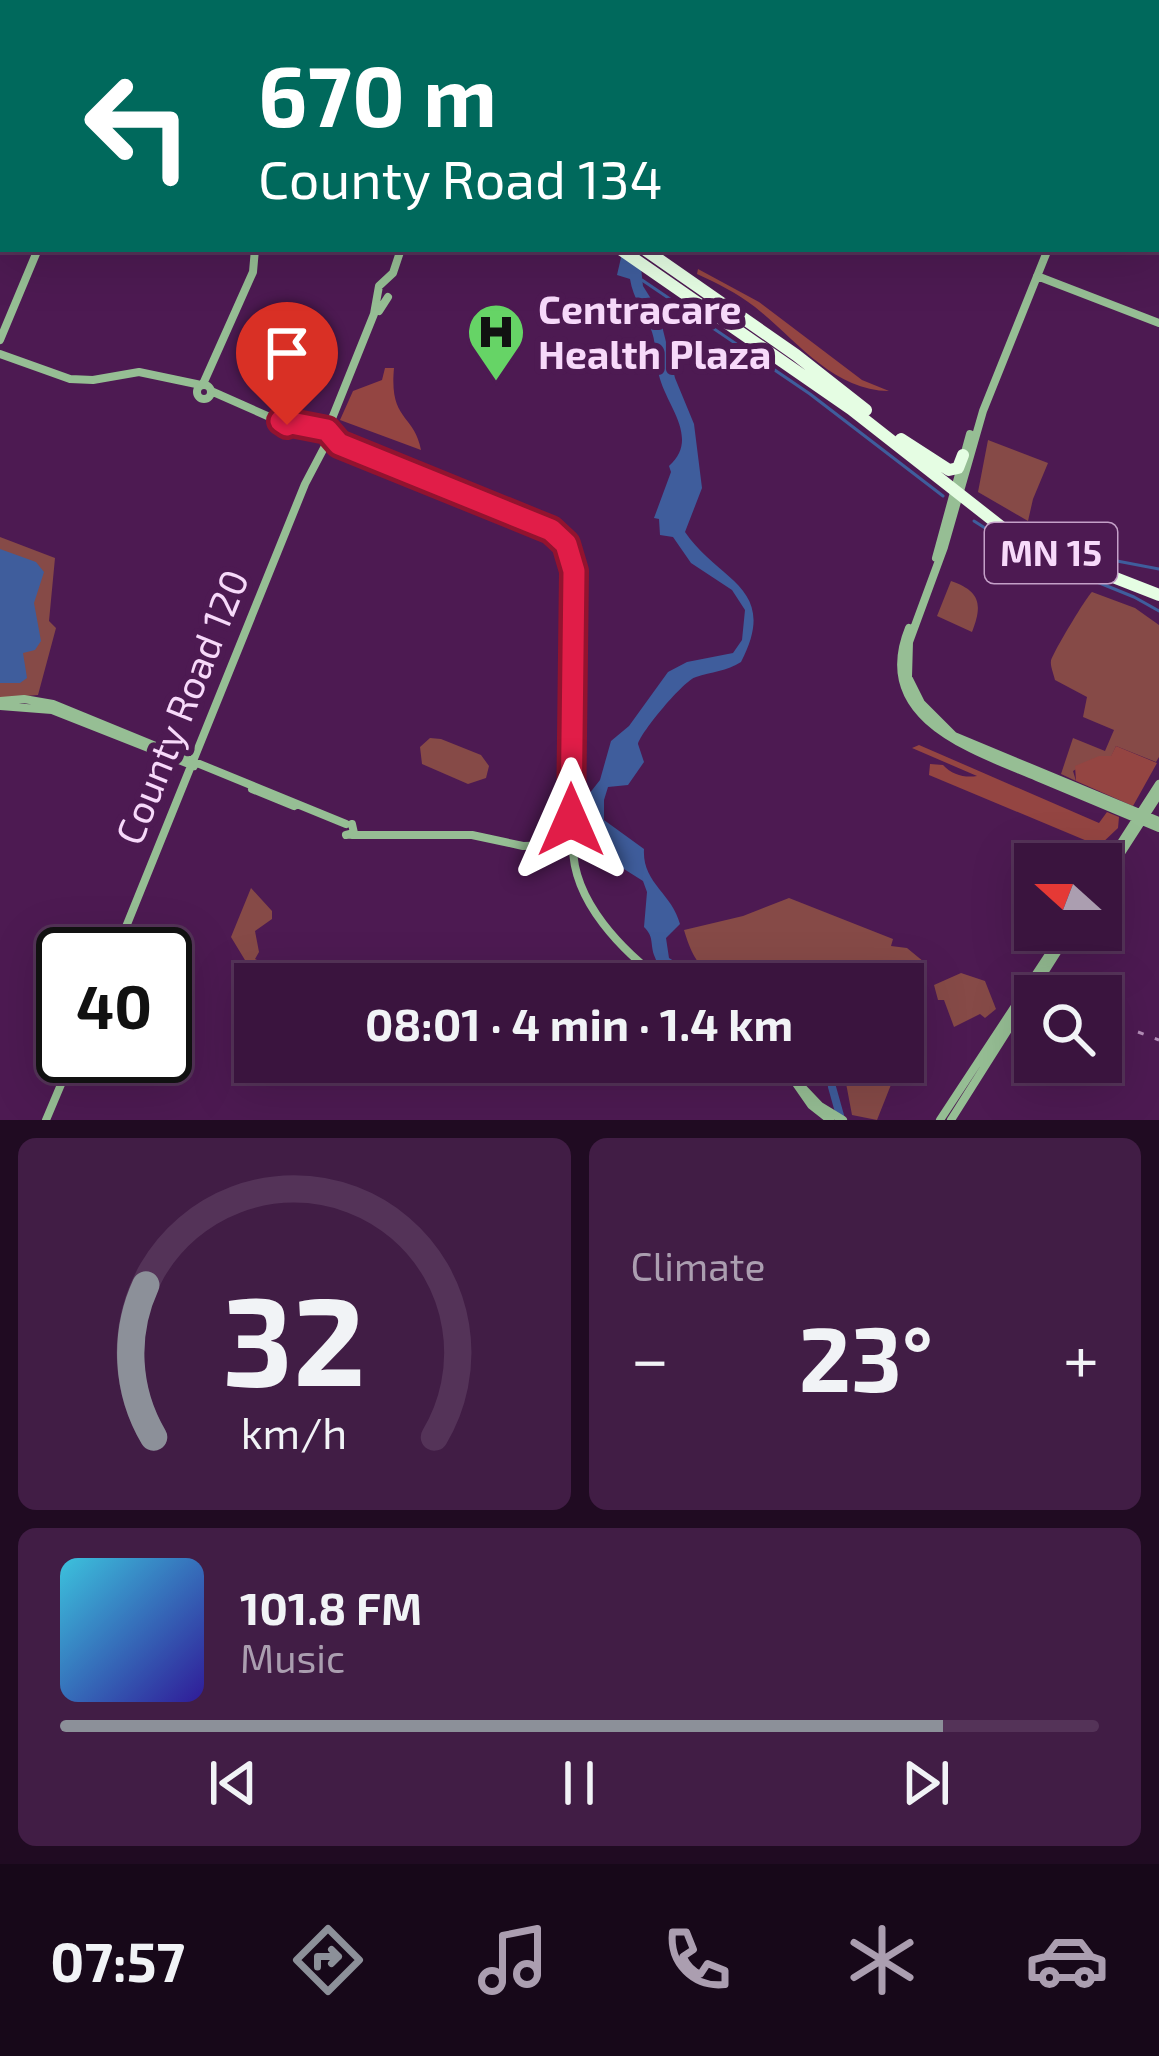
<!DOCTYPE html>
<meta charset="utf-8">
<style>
:root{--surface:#3a143e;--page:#411d45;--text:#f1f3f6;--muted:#ab9eb0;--line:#543358;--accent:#8c9099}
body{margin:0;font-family:"Exo 2",sans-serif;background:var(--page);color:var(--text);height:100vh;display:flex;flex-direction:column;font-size:45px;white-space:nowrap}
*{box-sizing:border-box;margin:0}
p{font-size:39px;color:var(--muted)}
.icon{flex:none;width:66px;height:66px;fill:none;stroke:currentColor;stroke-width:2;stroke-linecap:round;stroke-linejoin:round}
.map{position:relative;height:1120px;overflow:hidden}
.side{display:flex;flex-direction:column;gap:18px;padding:18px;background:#200b22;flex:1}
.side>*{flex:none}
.hud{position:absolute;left:0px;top:0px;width:1161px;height:252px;box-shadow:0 12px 48px #0002,0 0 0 3px var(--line);background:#00695c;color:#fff;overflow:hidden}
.needle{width:78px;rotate:291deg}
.controls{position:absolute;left:1014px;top:843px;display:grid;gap:24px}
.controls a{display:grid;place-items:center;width:108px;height:108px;border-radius:0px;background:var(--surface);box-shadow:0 12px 48px #0002,0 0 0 3px var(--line);font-size:60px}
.speed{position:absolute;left:36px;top:927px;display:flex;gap:24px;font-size:60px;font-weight:700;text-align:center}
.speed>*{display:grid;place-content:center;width:156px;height:156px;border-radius:50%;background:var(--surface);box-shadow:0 12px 48px #0002,0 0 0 3px var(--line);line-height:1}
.speed .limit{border:6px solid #111;border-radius:18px;background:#fff;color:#111}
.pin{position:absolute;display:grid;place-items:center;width:102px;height:102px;color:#fff;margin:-123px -51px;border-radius:50% 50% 50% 0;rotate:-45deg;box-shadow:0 0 12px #0007}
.pin .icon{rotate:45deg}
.me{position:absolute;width:132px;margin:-66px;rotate:0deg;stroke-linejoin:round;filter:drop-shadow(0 0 9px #0008)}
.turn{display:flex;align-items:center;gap:42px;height:252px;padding:0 60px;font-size:54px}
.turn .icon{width:156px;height:156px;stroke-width:2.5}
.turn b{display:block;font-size:84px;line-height:102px}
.big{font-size:90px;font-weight:700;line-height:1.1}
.side .tile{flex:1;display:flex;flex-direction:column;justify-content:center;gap:18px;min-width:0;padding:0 42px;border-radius:18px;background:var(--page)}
.side .dial{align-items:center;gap:0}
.dial svg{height:312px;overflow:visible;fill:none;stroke:var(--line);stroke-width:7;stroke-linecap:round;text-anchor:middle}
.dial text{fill:var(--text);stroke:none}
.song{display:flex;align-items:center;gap:36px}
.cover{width:144px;height:144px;border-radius:18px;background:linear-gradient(135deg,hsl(190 70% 55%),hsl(250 70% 35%))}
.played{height:12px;border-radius:6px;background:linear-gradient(90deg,var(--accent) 85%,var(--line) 85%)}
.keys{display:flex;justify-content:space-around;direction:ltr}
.heat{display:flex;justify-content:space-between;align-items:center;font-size:66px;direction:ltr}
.side .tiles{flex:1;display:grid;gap:18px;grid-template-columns:1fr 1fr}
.tile:last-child{grid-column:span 2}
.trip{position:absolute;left:234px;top:963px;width:690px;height:120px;border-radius:0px;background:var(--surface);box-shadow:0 12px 48px #0002,0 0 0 3px var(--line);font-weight:700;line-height:120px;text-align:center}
.menu{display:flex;height:192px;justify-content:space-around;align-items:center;background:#170819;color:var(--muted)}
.menu .icon{width:84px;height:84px}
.menu .on{color:var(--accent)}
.menu b{font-size:54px;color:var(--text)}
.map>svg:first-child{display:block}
.green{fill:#864a47}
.forest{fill:#944542}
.water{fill:#3f5d9c}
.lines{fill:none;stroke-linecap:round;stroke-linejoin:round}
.stream{stroke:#3f5d9c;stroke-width:3}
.river{stroke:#3f5d9c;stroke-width:8}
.secondary{stroke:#96be94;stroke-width:8}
.highway{stroke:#e5fde3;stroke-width:12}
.rail{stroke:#b48eb8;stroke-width:3;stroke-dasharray:6 12;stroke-linecap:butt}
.route-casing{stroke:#92132f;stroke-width:30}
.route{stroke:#e11d48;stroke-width:21}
.labels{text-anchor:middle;stroke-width:12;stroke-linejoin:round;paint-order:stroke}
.shield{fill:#4d1a52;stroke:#c4a0c8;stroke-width:3}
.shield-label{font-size:36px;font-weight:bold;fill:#f7d9fa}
.poi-label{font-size:39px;font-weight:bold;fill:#f7d9fa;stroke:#4d1a52;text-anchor:start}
.street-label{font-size:39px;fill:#f7d9fa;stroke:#4d1a52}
</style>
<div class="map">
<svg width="1159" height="1120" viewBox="0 0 1159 1120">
<rect width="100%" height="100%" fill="#4d1a52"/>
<path class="green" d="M988 440 1048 463 1033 499 1028 521 978 492Z
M0 537 55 558 49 621 56 628 38 695 0 698Z
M951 581C980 591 983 604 972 632L937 616Z
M1092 592 1135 608 1159 625V757L1156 762 1116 746 1111 757 1093 759 1073 771 1076 781 1061 774 1073 738 1105 751 1114 730 1083 717 1087 697 1055 680C1054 675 1050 666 1051 661 1052 654 1087 596 1092 592Z
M441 739 481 755 489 766 486 778 468 784 422 764 420 747 430 738Z
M251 888 272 911V919L255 931 259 952 255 959 263 963 257 980 231 937Z
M789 898 893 939 891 946 907 948 924 962 905 1001 903 984H877L866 972 863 976 867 984C837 984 735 991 714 977 696 965 690 950 684 930L743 916Z
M961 973 985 981 996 1009 985 1018 980 1014 954 1027 944 1000H938L934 985Z
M842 1062H900L877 1120 852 1115Z"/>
<path class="forest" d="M698 269 759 302 862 380 889 391C832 390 797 340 755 307 737 293 717 283 697 274Z
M385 368H394C389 422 414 413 421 450L340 420 353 391 382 380Z
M919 745 1099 823 1107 812 1119 817 1118 828 1099 846 929 775 930 764 943 765C952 775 965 778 977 776L912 748Z
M1116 746 1157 763 1133 806 1076 781 1075 766 1099 756H1111Z"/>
<path class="water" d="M623 249H639L643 286 658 310 675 378 694 424 702 488 685 532C719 582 780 587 741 662 727 671 711 672 696 677 684 680 641 732 638 744L644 762 628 785 608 787 604 800V820L644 849C642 883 672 893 680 924L666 938 669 958 711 984C686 984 663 981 654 955 650 942 654 937 644 927L647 892 643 881 608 859 584 826 589 794 600 780 611 741 629 726 668 672 687 662 733 653 742 640 745 610 732 590 691 563 673 537 660 535 659 519 654 518 671 472 669 466C699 439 669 409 660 379 655 364 657 347 652 332 645 313 633 299 630 279L617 275Z
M0 549 36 562 44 572 34 603 41 641 35 650 23 653 27 678 20 683H0Z"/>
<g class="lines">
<path class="stream" d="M642 280 810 394 943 496
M974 521 1021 551 1134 597 1159 611
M1117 561 1159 569"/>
<path class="river" d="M832 1087 841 1119"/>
<path class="secondary" d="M6 0 14 3
M448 0 449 3
M139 3 141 0
M334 3 335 0
M1145 3 1146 0
M1048 249 983 411 944 547 909 642 908 677 921 703 954 736 1159 821
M1037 276 1159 323
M379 311 388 297
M0 340 38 249
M0 354 70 379 93 380 139 372 201 385
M203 384 253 272 255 249
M197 392a7 7 0 1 1 14 0a7 7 0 1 1-14 0Z
M211 391 315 437
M320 430 331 421 374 314 379 286 393 273 401 249
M332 438 339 444 551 529 566 545 574 571 572 837
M936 558 970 434
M909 628C872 719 973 750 1037 777 1077 794 1118 811 1159 828
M0 701 24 699 53 704 346 824
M0 706 52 710 194 766
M252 789 294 806
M346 835 354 833 352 824
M352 835H472L523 846 563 845
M566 835 573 839 568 846 561 841Z
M573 843C571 901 624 953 667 984
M1101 874 1159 784
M1101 884 1159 794
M115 954 305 484 325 446
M778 1062 820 1106 843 1120
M795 1082 811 1105 830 1120
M46 1120 73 1056
M940 1120 1065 930
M951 1120 1071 930"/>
<path class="highway" d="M368 0 370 3
M384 0 386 3
M396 0 399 3
M440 3V0
M620 249 851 409 1004 529 1036 547 1159 595
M644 249 796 355 866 410
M901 439 949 470 958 468 963 455"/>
<path class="rail" d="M1138 1032 1159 1040"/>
</g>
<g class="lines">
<defs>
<path id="route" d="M287 425 281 421 327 430 339 444 551 530 566 544 574 571 571 820"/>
</defs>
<use href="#route" class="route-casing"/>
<use href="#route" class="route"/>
</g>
<defs>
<symbol id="hospital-pin" viewBox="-11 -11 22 30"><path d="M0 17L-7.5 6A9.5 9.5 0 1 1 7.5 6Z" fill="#66d466" stroke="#4d1a52"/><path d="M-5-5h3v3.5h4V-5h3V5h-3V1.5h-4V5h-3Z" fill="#111"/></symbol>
</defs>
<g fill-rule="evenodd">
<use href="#hospital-pin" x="463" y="299" width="66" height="90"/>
</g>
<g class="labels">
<rect class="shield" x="985" y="523" width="132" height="60" rx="9"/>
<g class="shield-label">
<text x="1051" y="566">MN 15</text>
</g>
<g class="poi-label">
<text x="538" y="324">Centracare<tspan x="538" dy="45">Health Plaza</tspan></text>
</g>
<g class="street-label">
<text transform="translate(182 707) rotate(-68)" y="14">County Road 120</text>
</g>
</g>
</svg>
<div class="controls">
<a><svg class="needle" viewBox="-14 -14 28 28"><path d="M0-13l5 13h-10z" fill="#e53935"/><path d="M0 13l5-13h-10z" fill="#ab9eb0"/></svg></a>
<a><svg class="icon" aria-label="search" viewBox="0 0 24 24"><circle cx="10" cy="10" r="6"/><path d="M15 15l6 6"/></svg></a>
</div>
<div class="speed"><div class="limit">40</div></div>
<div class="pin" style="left:287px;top:425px;background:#d93025"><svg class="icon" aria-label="arrive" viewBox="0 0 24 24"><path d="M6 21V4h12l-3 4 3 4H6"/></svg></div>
<svg class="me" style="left:571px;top:820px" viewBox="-20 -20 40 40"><path d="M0-17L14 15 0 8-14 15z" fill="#e11d48" stroke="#fff" stroke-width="4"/></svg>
<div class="trip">08:01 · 4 min · 1.4 km</div>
<div class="hud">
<div class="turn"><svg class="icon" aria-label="left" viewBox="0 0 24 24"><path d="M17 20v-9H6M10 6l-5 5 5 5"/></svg><div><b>670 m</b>County Road 134</div></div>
</div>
</div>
<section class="side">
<div class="tiles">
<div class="tile dial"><svg viewBox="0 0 100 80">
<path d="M14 69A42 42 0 1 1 86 69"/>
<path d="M14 69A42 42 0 0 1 12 30" stroke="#8c9099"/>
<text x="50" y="56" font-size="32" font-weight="700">32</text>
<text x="50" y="72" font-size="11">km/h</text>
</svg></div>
<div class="tile"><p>Climate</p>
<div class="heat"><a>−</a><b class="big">23°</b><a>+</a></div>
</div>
<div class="tile">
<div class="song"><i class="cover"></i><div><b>101.8 FM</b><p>Music</p></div></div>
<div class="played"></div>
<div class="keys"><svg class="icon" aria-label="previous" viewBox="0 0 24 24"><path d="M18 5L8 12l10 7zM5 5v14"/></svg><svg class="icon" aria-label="pause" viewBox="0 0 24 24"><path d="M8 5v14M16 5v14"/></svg><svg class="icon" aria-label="next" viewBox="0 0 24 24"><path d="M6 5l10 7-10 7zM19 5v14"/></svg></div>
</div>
</div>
</section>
<nav class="menu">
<b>07:57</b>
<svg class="icon on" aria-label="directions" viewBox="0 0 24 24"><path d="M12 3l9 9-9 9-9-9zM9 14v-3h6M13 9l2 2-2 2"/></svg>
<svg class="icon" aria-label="music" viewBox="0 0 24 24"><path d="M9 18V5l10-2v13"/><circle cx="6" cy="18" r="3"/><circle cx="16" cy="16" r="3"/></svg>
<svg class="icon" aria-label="phone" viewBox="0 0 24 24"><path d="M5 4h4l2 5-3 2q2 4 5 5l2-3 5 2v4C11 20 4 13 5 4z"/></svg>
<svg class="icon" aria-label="climate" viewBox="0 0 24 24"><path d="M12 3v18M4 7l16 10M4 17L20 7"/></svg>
<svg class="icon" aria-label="car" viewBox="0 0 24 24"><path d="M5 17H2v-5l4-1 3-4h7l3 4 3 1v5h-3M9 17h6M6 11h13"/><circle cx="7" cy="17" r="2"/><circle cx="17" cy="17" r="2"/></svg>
</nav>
